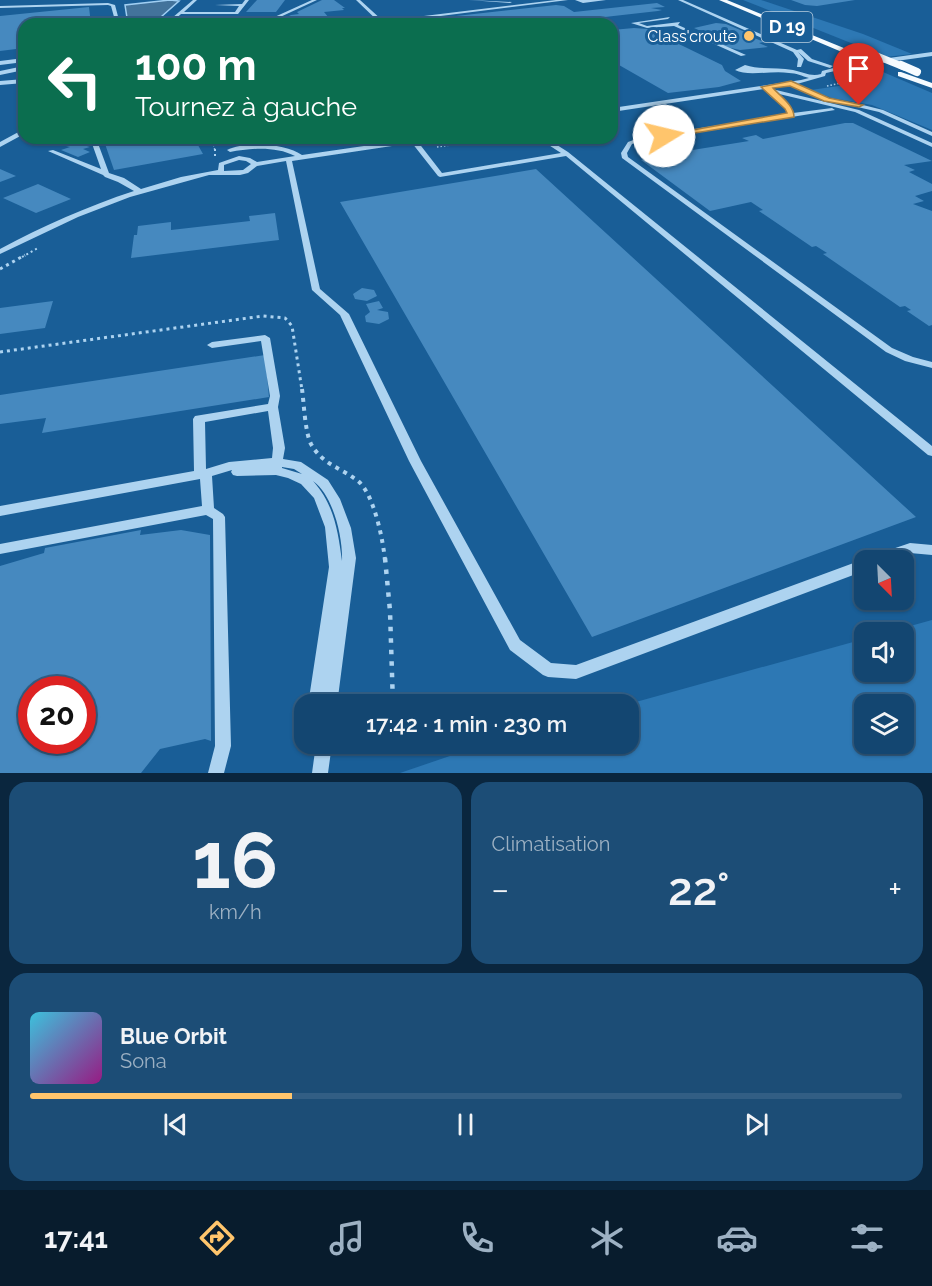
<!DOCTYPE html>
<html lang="fr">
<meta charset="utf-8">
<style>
:root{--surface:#134671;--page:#1c4d76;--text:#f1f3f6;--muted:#9db1c3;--line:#325e84;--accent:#ffc56c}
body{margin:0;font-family:Raleway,sans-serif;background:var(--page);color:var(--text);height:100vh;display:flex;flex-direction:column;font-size:22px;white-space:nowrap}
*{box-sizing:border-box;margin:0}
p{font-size:20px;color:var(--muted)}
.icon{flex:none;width:33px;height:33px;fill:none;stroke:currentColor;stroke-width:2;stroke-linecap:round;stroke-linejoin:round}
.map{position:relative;height:773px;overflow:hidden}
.sheet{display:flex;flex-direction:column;gap:9px;padding:9px;background:#0a263e;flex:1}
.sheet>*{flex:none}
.hud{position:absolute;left:18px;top:18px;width:600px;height:126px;border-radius:18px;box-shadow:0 2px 4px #0004,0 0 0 2px var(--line);background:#0b6e4f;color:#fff;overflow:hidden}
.needle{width:39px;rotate:156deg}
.tools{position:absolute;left:854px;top:550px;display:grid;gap:12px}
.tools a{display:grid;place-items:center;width:60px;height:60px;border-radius:12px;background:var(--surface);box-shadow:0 2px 4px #0004,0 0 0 2px var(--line);font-size:30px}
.speed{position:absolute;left:18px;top:676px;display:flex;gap:12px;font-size:30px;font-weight:700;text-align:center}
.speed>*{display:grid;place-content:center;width:78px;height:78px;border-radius:50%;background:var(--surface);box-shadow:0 2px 4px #0004,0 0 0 2px var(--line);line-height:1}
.speed .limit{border:9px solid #d22;background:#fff;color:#111}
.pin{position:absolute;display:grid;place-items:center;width:51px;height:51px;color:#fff;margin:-62px -26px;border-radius:50% 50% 50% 0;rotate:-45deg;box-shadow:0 0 6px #0007}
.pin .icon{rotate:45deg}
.me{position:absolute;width:66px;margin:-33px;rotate:81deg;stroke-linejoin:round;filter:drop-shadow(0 0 4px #0008)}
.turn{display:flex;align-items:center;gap:21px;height:126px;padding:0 18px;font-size:27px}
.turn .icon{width:78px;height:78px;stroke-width:2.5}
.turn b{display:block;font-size:42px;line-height:51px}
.big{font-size:45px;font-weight:600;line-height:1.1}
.sheet .card{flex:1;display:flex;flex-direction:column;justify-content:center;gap:9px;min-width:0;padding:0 21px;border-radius:18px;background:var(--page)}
.sheet .dial{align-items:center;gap:0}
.dial b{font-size:78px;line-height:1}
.song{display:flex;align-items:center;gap:18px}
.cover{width:72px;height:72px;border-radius:9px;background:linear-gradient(135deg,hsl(190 70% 55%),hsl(310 70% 35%))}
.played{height:6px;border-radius:3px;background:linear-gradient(90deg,var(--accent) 30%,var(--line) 30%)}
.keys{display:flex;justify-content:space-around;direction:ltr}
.heat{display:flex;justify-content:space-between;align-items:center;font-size:33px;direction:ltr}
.sheet .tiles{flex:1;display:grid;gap:9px;grid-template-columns:1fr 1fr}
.card:last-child{grid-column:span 2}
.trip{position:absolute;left:294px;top:694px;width:345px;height:60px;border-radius:18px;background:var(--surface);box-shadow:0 2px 4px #0004,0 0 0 2px var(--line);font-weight:600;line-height:60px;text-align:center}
.menu{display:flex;height:96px;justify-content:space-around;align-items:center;background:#081c2d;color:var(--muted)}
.menu .icon{width:42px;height:42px}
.menu .on{color:var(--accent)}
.menu b{font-size:27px;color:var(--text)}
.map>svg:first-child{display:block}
.green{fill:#2d78b4;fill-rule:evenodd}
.water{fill:#43739b;stroke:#a0cff3;stroke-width:1.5}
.building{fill:#4689bf;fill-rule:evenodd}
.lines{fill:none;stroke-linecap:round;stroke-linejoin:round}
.path-far4{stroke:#add3f0;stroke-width:1.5;stroke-dasharray:1.5 2;stroke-linecap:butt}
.path-far3{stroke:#add3f0;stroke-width:2;stroke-dasharray:2 3;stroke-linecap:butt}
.path-far2{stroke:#add3f0;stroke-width:3;stroke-dasharray:3 4;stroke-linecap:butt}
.path-far1{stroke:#add3f0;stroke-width:4;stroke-dasharray:4 5;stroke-linecap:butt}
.path{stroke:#add3f0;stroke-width:4.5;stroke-dasharray:4.5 7;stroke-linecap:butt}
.minor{fill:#add3f0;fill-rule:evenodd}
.major{fill:#f6fbff;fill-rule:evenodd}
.major-bridge-far1{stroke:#f6fbff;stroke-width:7}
.major-bridge{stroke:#f6fbff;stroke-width:8}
.route{fill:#ffc56c;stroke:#a68046;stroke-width:1.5}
.poi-dot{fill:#ffc56c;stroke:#195e97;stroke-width:2}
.labels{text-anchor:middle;stroke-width:6;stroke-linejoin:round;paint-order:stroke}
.far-poi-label{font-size:16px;fill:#fff;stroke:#195e97;text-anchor:end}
.shield{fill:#195e97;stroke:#bacfe0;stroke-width:1.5}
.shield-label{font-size:18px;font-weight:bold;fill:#fff}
</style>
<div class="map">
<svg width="932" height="773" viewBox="0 0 932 773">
<rect width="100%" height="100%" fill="#195e97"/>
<path class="green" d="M743 0H761L863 34 912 54 886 57Z
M869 66 932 93V130L872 105 832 98 811 90 873 81V77L862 70Z
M932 620V773H400L485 744H628V705H625L864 639V672H903V633H885ZM864 705H903V744H864Z"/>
<path class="water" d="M170 0 179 1 153 24H128L125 5Z"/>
<path class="building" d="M257 0H285L276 12H246Z
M322 0H334L345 8H342L344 10 324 12 334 24H272L291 15 299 14 297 12Z
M791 0H855L817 6 805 5Z
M657 3 665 7 651 8 662 10 658 11 587 19 592 21 568 24H407L458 17 456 16 556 5 564 6 574 12Z
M89 7 91 24H24V48L0 51V16Z
M716 23 726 24 745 32 742 33 764 42 759 43 768 47 740 50 726 47 705 37 712 36 694 28Z
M634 28 648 29 722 65 725 71 741 81 719 87 668 93 612 61V30Z
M845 123H853L932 161 904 165 915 170 909 172 932 184V191L915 196 924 201 913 204 932 211V325L929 326 907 311 911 310 905 306 900 307 823 254 827 253 816 246 812 247 759 211 763 210 751 202 710 211 641 160 669 153 671 155 682 153 680 152 749 141 742 138 756 135 763 139Z
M61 138H85L74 142 90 147 83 149 90 152 78 157 61 150 70 147 50 142Z
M103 138H194L203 154 114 170Z
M0 169 16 176 0 182Z
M536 169 916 517 592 637 340 202Z
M38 184 71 199 36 213 3 198Z
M275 213 279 240 131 258 134 235H137L138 226 171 222V230L250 221 249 216Z
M362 288 374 290 377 296 367 301 355 299 353 294Z
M53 301 45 328 0 334V308Z
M379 301 383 308 377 310 388 312 389 319 379 324 366 322 365 316 370 312 366 304Z
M265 355 269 397 42 433 46 418 0 424V395Z
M141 530 140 535 181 530 210 535 211 741 205 739 160 749 141 773H0V566L44 553 45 548ZM32 690H82V741H32Z"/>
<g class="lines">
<path class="path-far4" d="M827 86 869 77 866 75
M212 138 215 151
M437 147 496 138"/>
<path class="path-far3" d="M215 149V156
M22 257 38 248"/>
<path class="path-far2" d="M0 269 25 255
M0 352 263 316 285 318 292 326 302 390"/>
<path class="path-far1" d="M302 389C304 404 305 432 311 444 323 465 340 467 358 481 374 494 383 540 385 560"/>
<path class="path" d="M385 558 390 611 393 705
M303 712 305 750"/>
<path class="minor" d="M193 0H197L184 12H235L239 6 215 5 242 4 245 0H249L238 14H181L170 24H165Z
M312 0H317L265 24H259Z
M356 0H360L383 21 556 0H568L385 23 386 24H381Z
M469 0 512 2 510 3Z
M575 0H606L583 3Z
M678 0H683L797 50 801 49 812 59 833 66 830 68 808 61 798 52 804 59 801 67H797L798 59 793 52Z
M108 3 115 5 120 24H116L111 6 108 5 0 8V6Z
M670 17 668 19 639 23 647 26 680 22 678 25 746 55 741 56 674 26 647 28 631 23Z
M585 22 587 24H574Z
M932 52V56L853 67 826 73 825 76 797 84 831 99V101L829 102 790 85 612 112V108L801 80 809 78C802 76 796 73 789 73 772 70 748 77 735 70L745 65C761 70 777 67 793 70 803 72 811 77 821 74L822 71 853 63Z
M24 58V62L0 65V61Z
M24 66V70L0 75V71Z
M24 79V83L0 85V81Z
M772 89 859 110 932 143V147L855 112 775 93 791 107 793 113 832 108 835 110 642 141 632 144 627 153 628 157 892 348 913 357 932 362V368L905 361 886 352 622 158 621 153 628 142 639 138 788 114 786 109 770 96 769 91Z
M851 102 883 110 932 132V136L879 112 849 105V103Z
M24 129V134L0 147V142Z
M90 138H96L109 173 124 178 141 189 181 177 218 170 219 163 239 156 250 158 257 162 295 156C276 146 251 148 230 152L227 150C244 141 286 143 302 155L419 138H435L418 142 442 173 561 153 538 138H546L568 152 932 446V456L928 455 566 156 440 177 438 176 412 143 292 161 320 289 349 314 421 461 520 640 551 663 576 665 859 561 864 559 867 561 869 557 910 543 932 545V555L910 553 889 561H864V571L576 679 548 677 543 675 510 650 409 461 340 315 312 290 286 161 257 166 248 173 240 175H209L130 197 78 217 0 254V249C43 226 88 206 134 191L118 182 105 177 103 175 48 151 53 150 101 169ZM239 160 246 161 251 164 243 170 224 171V165Z
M281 138H319L294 143Z
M265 335 270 338 280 396 278 407 285 448 283 459 301 462 328 480 340 499 351 528 356 558 337 705H308L329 567 325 527 314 498 301 484 288 478 276 475 237 476 233 475 231 472 232 470 212 476 214 508 223 514 225 517 231 746 224 773H208L215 746 213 519 206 515 0 554V544L202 506 200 479 0 516V506L194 471 193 419 195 416 268 404 270 396 261 341 212 348 207 345 212 342ZM268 411 273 448 272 458 229 462 206 469 205 422ZM282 467 294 469 302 474 282 468ZM313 481C333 495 343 537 342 561 338 531 334 504 313 481Z
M316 744H332L328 773H312Z"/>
<path class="major" d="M719 0H727L856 53 849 55Z
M901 72 932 83V88L898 76V72Z"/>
<path class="major-bridge-far1" d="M867 52 904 67"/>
<path class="major-bridge" d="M901 65 917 72"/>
</g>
<path class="route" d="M791 81 829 98 863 105 859 107 824 101 790 86 773 88C780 96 794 105 794 117L664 138 659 136 787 113 785 109 761 87Z"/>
<circle class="poi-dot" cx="749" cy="36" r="6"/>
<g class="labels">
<g class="far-poi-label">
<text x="737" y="42">Class'croute</text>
</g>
<rect class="shield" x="761.5" y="12" width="51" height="30" rx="4.5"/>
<g class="shield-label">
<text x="787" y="33">D 19</text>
</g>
</g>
</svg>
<div class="tools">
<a><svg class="needle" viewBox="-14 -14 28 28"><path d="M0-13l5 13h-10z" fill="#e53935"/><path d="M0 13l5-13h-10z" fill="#9db1c3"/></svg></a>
<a><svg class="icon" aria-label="sound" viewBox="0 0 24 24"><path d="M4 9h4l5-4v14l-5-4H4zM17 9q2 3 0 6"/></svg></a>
<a><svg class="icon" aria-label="layers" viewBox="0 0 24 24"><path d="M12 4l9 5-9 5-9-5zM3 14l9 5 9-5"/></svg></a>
</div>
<div class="speed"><div class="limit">20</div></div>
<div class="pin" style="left:859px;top:105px;background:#d93025"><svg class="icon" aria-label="arrive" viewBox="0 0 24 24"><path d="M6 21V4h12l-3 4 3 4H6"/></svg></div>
<svg class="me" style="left:664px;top:136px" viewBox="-20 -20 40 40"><circle r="19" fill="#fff"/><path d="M0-13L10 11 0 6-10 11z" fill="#ffc56c"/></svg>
<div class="trip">17:42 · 1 min · 230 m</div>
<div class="hud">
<div class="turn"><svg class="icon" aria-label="left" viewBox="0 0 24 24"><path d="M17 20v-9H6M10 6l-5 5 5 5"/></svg><div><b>100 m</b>Tournez à gauche</div></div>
</div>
</div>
<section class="sheet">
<div class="tiles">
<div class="card dial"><b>16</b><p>km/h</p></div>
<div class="card"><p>Climatisation</p>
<div class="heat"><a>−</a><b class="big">22°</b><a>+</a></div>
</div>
<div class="card">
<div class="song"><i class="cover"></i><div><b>Blue Orbit</b><p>Sona</p></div></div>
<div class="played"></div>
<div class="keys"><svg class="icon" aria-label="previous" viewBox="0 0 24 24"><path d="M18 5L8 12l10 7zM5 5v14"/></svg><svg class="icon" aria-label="pause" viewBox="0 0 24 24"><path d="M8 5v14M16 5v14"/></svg><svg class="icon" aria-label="next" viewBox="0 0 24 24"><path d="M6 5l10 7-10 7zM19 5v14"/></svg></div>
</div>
</div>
</section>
<nav class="menu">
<b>17:41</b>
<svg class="icon on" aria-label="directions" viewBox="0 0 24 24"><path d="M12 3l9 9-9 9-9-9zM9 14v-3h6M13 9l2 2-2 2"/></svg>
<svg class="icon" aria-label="music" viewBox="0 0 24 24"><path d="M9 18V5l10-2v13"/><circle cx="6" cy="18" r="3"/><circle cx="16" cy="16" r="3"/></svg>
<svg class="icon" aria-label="phone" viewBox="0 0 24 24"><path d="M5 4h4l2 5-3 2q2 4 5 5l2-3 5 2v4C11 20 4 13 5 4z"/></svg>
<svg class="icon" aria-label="climate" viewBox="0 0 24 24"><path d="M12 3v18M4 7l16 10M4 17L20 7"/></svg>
<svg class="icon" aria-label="car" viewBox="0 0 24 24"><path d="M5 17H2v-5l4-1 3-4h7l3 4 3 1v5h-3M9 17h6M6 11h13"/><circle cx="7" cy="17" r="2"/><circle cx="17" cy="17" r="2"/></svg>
<svg class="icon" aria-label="filters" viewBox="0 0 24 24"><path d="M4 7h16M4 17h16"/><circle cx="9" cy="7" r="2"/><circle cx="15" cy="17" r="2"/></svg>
</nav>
